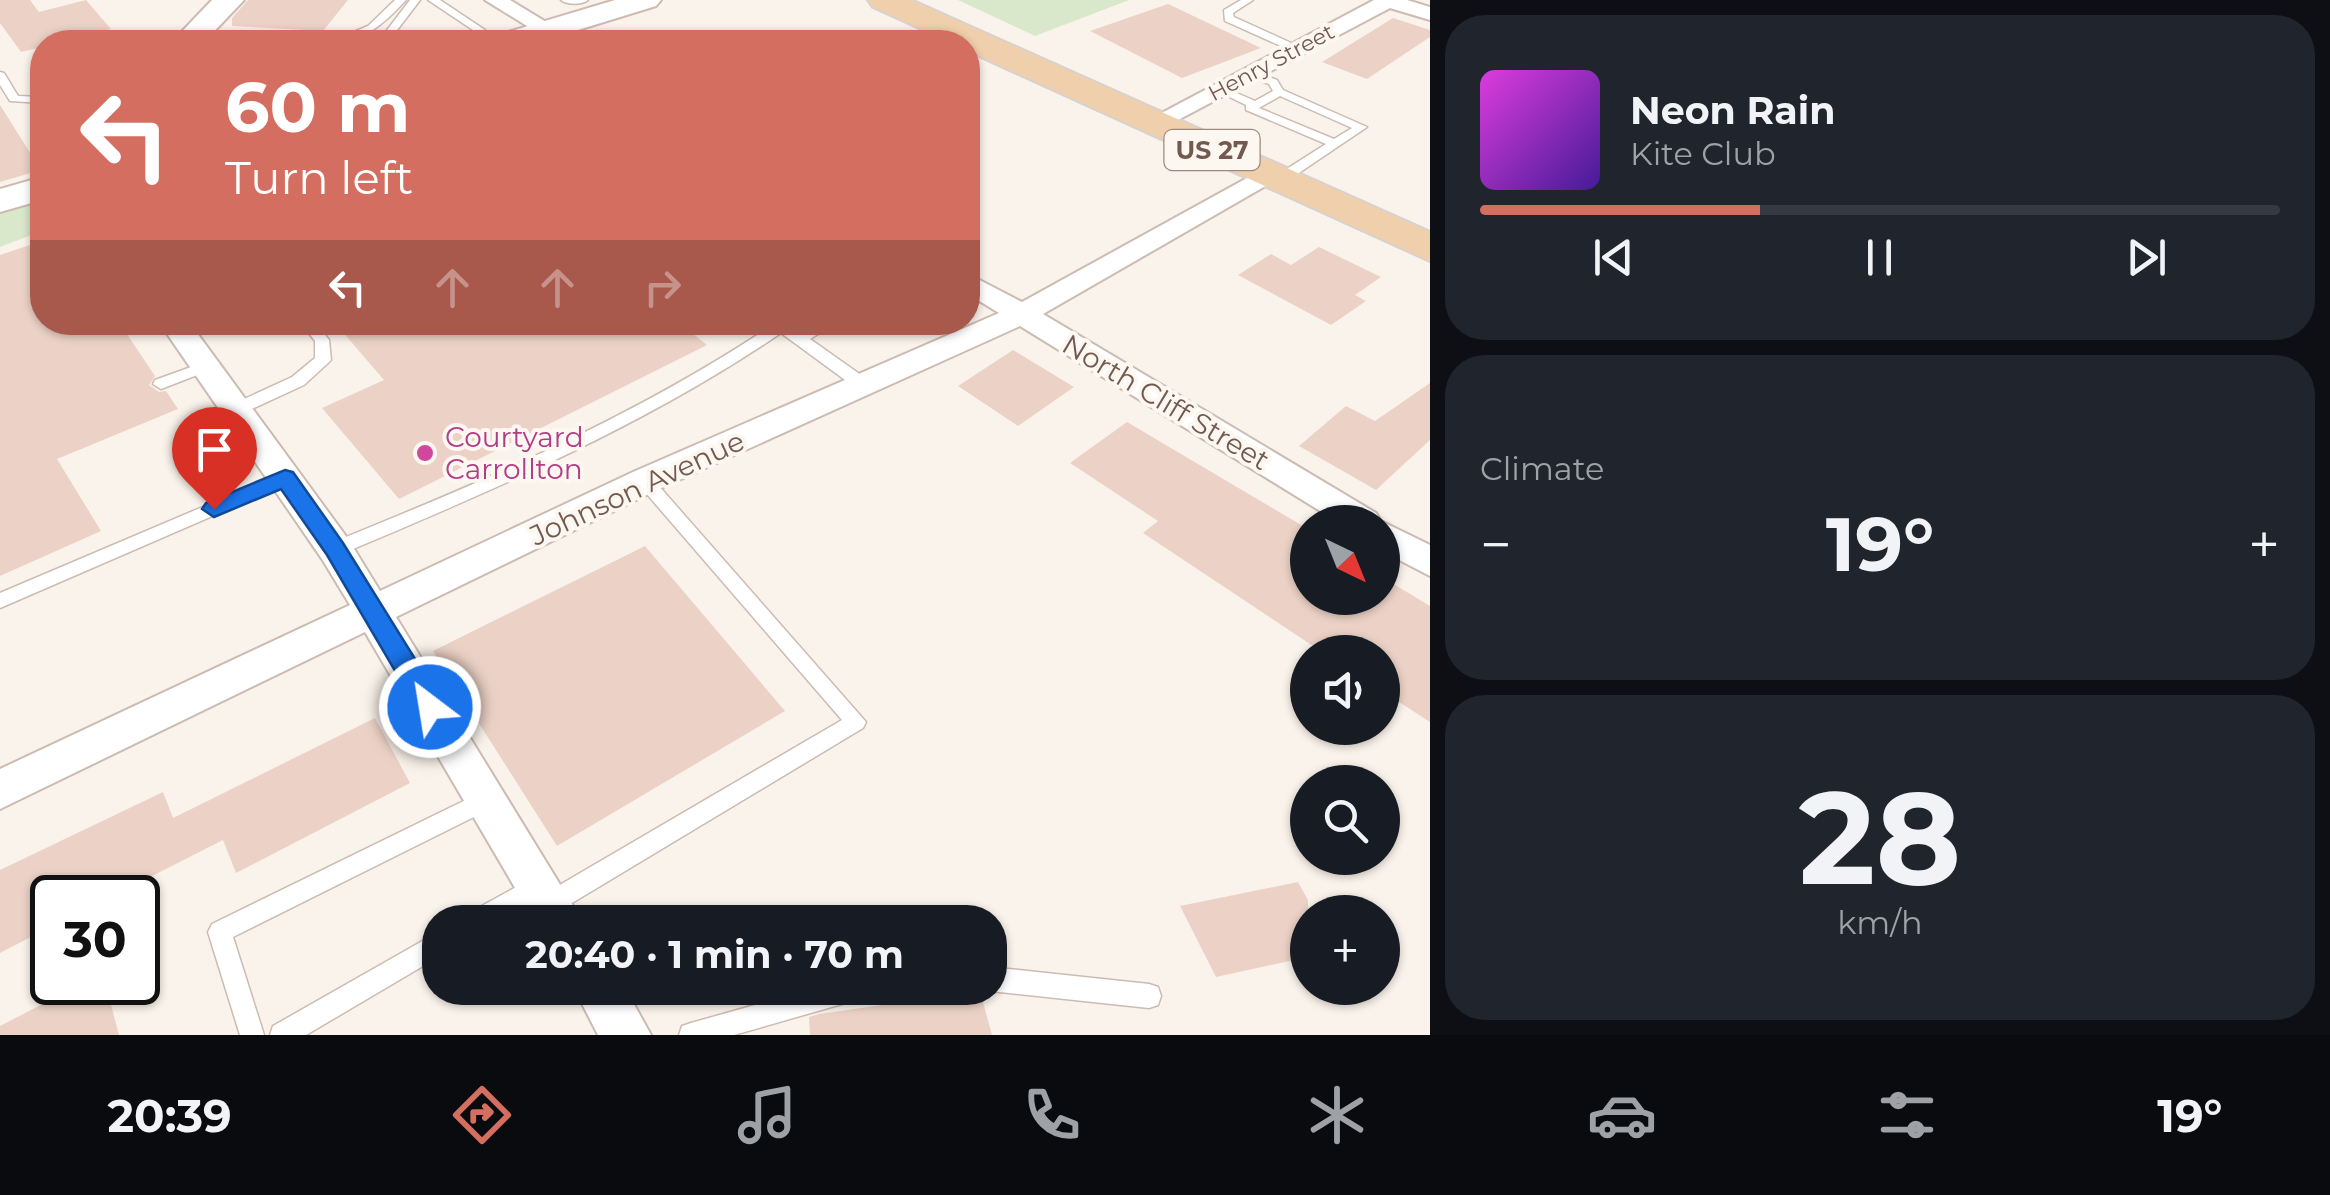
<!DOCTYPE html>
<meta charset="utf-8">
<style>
:root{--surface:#171b24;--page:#20242c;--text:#f1f3f6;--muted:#9ea1a6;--line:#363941;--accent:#d46e60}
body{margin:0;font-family:Montserrat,sans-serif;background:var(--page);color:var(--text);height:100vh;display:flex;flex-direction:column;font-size:38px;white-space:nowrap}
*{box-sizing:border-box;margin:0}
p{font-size:32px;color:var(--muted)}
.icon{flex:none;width:55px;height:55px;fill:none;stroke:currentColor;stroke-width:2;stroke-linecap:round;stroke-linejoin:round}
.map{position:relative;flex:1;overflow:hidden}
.side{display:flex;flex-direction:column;gap:15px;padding:15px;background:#0d0f14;width:900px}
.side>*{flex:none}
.top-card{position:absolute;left:30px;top:30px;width:950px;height:305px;border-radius:40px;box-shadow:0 2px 8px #0004;background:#d46e60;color:#fff;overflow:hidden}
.needle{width:65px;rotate:137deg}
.tools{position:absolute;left:1290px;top:505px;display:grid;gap:20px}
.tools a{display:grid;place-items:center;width:110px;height:110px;border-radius:50%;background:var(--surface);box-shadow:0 2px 8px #0004;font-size:50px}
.speed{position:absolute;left:30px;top:875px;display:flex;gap:20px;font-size:50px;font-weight:700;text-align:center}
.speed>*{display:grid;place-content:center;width:130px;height:130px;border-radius:50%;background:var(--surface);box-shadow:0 2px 8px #0004;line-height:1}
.speed .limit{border:5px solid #111;border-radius:15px;background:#fff;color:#111}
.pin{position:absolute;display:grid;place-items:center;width:85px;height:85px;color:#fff;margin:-102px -42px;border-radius:50% 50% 50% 0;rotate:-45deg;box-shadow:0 0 10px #0007}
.pin .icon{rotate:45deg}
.me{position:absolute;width:110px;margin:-55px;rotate:329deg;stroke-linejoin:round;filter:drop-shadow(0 0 8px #0008)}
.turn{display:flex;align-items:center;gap:35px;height:210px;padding:0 30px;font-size:45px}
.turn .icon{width:130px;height:130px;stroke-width:2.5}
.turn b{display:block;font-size:70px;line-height:85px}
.lanes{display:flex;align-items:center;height:95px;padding:0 30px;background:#0003;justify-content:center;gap:50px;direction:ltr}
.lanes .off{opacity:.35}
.big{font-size:75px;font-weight:700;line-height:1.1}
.side .card{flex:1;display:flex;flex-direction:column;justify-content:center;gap:15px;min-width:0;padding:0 35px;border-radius:40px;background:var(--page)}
.side .dial{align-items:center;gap:0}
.dial b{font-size:130px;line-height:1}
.song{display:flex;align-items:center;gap:30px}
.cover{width:120px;height:120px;border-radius:15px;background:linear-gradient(135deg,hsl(300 70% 55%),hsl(260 70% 35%))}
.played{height:10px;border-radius:5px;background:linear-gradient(90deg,var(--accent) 35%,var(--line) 35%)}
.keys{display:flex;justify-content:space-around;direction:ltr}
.heat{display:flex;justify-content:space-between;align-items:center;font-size:55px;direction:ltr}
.trip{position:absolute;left:422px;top:905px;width:585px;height:100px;border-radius:40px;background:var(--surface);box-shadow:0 2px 8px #0004;font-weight:700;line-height:100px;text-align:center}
.menu{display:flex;height:160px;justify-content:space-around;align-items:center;background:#090b0e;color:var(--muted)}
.menu .icon{width:70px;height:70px}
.menu .on{color:var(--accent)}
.menu b{font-size:45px;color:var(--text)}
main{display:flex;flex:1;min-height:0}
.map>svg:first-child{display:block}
.green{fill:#d9e7cb}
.building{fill:#ecd2c6}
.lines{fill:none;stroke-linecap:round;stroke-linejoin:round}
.lane-casing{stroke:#ccbbb2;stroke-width:3}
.street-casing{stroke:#ccbbb2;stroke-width:4}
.secondary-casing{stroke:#cebab0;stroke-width:4}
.primary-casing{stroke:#d8d1ce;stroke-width:4}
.lane{fill:#fff;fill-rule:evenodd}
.street{fill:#fff;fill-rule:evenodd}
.secondary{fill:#fff;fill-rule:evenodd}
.primary{fill:#f0d0ac;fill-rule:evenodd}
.route{fill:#1a73e8;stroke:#114b97;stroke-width:2.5}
.hotel-dot{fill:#d1479c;stroke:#fdf7f1;stroke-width:4}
.labels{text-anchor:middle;stroke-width:8;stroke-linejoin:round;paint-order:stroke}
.far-street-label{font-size:22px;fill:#735a51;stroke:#fdf7f1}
.shield{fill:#fdf7f1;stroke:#9c8981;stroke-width:2.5}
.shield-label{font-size:25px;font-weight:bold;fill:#735a51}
.street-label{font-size:28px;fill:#735a51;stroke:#fdf7f1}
.hotel-label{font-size:28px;fill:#b23c85;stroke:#fdf7f1;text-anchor:start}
</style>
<main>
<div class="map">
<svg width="1430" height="1035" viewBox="0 0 1430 1035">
<rect width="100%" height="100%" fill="#faf3eb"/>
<path class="green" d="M958 0H1129L1035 36Z
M29 205H42V231L0 247V213Z"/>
<path class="building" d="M0 0H30L39 12 86 0 111 29 60 42H42V47L21 52 0 23Z
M248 0H348L323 31 232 26V18Z
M1168 4 1261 48 1182 78 1090 31Z
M1393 18 1430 30V37L1367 79 1322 62Z
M0 105 41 170 0 182Z
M42 241V322H119L155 376 149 385 159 392 166 391 178 409 57 459 101 531 0 576V255Z
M1319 247 1381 277 1355 295 1366 301 1331 325 1238 275 1271 254 1291 265Z
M334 322H678L707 345 399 499 322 408 384 380Z
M1013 350 1074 387 1018 426 958 386Z
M1430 383V440L1376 490 1299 446 1346 406 1375 421Z
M1127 422 1308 529V598H1382V577L1430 606V722L1382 691V652H1322L1143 533 1158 521 1070 463Z
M645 546 785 711 557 846 433 651Z
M375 718 410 783 236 873 223 840 109 898H52V926L0 953V870L163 792 173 818Z
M1298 882 1308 900V957L1216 977 1180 906Z
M85 982H105L119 1035H0V1026Z
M980 991 992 1035H810L809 1017 819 1014Z"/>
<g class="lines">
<defs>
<path id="lane" d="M395 0H406C385 23 362 44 330 42L368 26Z
M410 0H420L388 42H378Z
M428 0H440L485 30 476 32Z
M561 0H588C582 5 567 5 561 0Z
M1241 0H1253L1233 13 1234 17 1300 47V51H1292L1225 21 1224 10Z
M194 33 310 39 315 42H257L190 38V34Z
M1250 70 1277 80 1283 90 1367 127 1284 183H1274V177L1326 144 1246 110V105L1213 89 1223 87 1255 101 1273 91 1269 84 1246 75V71ZM1280 96 1352 128 1334 139 1259 108Z
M0 72 4 73 18 96 42 97V103L10 101 0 85Z
M300 322H315L329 340 331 360 328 363 304 385 241 414H229L227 410 229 406 292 377 315 358V341Z
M769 322H786L800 332 818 322H837L810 339 868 380 870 384 868 388H856L781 333C644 426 494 490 341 554H329L326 549 329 544C482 482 633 418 771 326Z
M205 362 210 364 213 367 210 370 161 389 153 384 155 380Z
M285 472 293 478 291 482 0 608V593Z
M645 475 651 477 866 722 863 728 557 912 549 915 541 912 538 904 541 897 496 922H464L467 914 538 875 546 878 549 886 546 893 842 720 639 485 637 481Z
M486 790 494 793 497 800 494 807 233 937 264 1035H240L208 932 212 924Z
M440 931V956L306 1035H270L273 1026Z
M990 967 1149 984 1158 987 1161 996 1158 1005 1149 1008 990 991 982 988H990Z
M815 988H868L865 997 856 1000 734 1035H679L682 1026 691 1023Z"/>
<path id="street" d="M485 0H510L579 42H553Z
M1374 0H1407L1430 7V20L1390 8 1161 129H1145L1141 124Z
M1267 167 1276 170 1280 175 1276 180 1043 314 1376 513 1381 521 1430 545V576L1382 551V522H1338L1020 326 657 490 396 617 583 922H535L365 632 0 809V769L350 605 322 559 159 322H189L348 539 380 591 633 472 999 313 968 294V274L1022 302Z
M574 988H625L651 1035H598Z"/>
<path id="secondary" d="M212 0H244L204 42H172Z
M615 0H661L656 6 539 42H494L498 35Z
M42 177V200L0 212V189Z"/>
<path id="primary" d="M868 0H911L1430 232V261L968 51V42H950L873 7Z"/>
</defs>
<use href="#lane" class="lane-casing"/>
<use href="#street" class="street-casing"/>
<use href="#secondary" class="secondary-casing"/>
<use href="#primary" class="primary-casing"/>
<use href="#lane" class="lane"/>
<use href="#street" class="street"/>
<use href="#secondary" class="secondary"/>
<use href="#primary" class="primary"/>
</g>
<path class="route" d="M285 470 293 472 343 543 440 699 444 707 440 715 430 718 421 715 327 555 281 489 214 517 202 509 206 503Z"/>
<circle class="hotel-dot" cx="425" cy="453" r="10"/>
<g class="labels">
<g class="far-street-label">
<text transform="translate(1271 62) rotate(-28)" y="8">Henry Street</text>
</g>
<rect class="shield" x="1164.5" y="130" width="95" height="40" rx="8"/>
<g class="shield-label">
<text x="1212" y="159">US 27</text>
</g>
<g class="street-label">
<text transform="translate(1166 402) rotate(31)" y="10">North Cliff Street</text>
<text transform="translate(637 488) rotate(-25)" y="10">Johnson Avenue</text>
</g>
<g class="hotel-label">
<text x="445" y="447">Courtyard<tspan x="445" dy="32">Carrollton</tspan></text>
</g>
</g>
</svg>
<div class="tools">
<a><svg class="needle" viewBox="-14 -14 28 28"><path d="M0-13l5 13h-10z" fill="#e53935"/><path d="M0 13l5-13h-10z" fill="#9ea1a6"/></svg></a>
<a><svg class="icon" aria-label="sound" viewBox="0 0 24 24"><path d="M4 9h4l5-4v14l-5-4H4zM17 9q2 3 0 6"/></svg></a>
<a><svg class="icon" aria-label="search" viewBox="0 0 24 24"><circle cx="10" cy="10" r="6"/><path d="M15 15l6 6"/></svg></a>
<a>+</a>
</div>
<div class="speed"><div class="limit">30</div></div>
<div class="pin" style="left:214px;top:509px;background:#d93025"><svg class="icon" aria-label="arrive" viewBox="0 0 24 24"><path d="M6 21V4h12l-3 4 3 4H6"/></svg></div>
<svg class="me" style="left:430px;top:707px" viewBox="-20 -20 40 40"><circle r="17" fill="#1a73e8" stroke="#fff" stroke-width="3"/><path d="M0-11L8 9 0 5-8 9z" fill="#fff"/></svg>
<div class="trip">20:40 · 1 min · 70 m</div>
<div class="top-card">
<div class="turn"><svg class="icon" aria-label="left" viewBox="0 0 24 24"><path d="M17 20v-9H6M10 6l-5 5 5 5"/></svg><div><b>60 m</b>Turn left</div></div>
<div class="lanes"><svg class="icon" aria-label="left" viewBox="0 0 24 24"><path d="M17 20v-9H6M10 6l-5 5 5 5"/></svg><svg class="icon off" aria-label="ahead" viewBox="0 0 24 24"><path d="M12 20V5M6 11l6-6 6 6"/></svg><svg class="icon off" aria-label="ahead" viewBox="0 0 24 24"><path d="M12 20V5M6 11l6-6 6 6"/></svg><svg class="icon off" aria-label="right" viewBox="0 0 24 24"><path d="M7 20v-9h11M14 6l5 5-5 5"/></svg></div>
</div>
</div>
<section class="side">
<div class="card">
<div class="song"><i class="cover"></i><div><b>Neon Rain</b><p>Kite Club</p></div></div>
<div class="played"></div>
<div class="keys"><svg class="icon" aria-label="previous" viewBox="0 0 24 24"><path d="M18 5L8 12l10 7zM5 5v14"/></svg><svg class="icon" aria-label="pause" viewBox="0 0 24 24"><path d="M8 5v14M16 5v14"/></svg><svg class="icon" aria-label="next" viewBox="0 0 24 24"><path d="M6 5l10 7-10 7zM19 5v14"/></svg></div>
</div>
<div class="card"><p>Climate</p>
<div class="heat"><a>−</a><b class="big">19°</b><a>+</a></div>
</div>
<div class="card dial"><b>28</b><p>km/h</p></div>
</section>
</main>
<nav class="menu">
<b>20:39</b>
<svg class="icon on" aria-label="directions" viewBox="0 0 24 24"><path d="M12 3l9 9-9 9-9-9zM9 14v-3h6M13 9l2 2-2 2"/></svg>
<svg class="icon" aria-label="music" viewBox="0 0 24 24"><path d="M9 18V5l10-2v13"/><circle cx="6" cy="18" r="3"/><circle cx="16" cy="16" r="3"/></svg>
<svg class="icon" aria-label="phone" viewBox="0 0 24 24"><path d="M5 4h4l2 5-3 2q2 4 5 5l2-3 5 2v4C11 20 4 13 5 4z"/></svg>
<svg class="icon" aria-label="climate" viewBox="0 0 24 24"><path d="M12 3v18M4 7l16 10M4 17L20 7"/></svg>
<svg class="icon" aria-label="car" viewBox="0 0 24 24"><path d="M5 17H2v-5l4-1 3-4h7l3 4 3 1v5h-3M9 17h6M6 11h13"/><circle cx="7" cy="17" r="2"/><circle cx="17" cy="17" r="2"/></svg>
<svg class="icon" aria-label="filters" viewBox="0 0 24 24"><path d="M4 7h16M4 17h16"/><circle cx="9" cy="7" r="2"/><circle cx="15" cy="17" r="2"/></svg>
<b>19°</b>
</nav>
